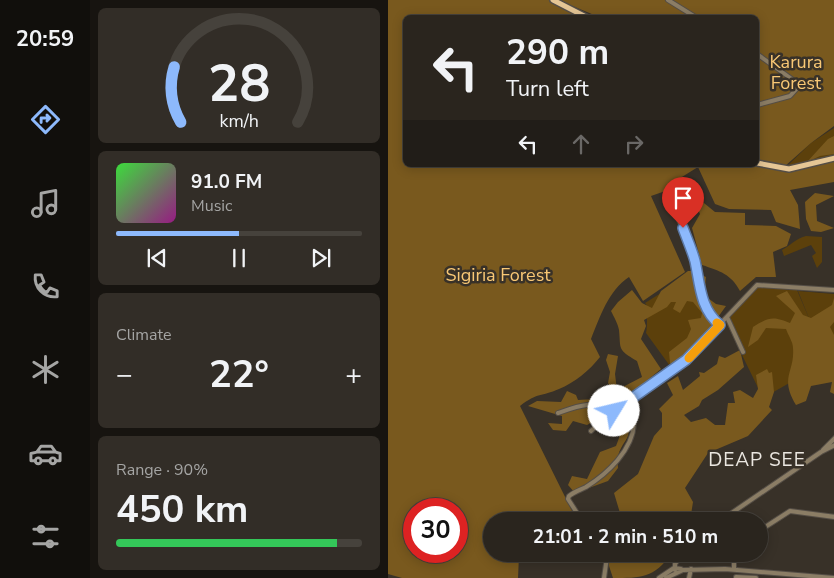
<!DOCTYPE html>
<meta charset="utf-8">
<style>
:root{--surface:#2a251e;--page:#322d27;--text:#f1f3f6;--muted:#a5a5a4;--line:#46423c;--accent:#8db9fc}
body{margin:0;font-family:"Nunito Sans",sans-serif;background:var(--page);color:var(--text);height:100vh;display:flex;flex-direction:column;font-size:19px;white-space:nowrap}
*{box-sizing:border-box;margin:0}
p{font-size:16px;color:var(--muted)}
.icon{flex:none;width:28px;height:28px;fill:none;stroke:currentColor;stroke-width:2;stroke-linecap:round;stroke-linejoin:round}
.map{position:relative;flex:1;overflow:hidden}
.sheet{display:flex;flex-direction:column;gap:8px;padding:8px;background:#171410;width:298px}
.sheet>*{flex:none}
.guide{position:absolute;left:15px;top:15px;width:356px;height:152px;border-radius:8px;box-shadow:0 2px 12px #0003,0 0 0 1px var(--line);background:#2a251e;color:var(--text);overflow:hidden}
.speed{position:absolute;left:15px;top:498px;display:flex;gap:10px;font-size:25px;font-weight:700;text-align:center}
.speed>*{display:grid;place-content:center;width:65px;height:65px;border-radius:50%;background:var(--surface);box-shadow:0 2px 12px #0003,0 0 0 1px var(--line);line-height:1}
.speed .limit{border:8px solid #d22;background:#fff;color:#111}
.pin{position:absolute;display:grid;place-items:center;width:42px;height:42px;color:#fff;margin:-51px -21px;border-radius:50% 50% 50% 0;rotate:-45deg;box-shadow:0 0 5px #0007}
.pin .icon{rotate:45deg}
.me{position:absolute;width:55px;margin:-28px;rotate:54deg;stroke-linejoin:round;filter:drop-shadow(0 0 4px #0008)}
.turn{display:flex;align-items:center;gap:18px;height:105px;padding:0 20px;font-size:22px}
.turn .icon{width:65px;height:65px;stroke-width:2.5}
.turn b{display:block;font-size:35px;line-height:42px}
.lanes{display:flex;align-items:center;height:48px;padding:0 20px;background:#0003;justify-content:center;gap:25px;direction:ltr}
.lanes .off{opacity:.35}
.big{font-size:38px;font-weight:700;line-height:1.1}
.sheet .widget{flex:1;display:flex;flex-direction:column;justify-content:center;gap:8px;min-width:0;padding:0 18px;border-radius:8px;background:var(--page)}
.sheet .dial{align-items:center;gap:0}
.dial svg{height:130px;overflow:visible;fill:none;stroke:var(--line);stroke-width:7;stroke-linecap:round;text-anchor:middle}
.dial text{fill:var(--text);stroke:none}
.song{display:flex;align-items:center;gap:15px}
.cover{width:60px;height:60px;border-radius:8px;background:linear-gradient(135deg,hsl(120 70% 55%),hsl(310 70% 35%))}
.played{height:5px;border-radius:2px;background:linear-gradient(90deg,var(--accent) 50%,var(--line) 50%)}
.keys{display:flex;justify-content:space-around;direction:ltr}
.heat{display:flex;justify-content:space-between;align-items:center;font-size:28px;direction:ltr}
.charge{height:8px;border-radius:4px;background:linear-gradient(90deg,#34c759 90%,var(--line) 0)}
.trip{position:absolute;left:95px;top:512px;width:285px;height:50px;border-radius:25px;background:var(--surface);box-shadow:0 2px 12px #0003,0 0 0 1px var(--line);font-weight:700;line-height:50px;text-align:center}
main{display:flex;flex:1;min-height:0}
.tab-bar{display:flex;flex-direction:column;width:90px;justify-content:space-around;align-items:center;background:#110f0c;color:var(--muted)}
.tab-bar .icon{width:35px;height:35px}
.tab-bar .selected{color:var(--accent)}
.tab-bar b{font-size:22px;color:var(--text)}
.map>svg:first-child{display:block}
.green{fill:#5c400b}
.forest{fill:#79591e;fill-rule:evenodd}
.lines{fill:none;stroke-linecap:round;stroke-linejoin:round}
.minor-casing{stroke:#554e46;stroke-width:6}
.major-casing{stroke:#554e46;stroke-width:8}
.minor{stroke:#8b7d65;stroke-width:4}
.major{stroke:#e5c695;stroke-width:5}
.route-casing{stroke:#5c78a4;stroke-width:12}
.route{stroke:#8db9fc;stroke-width:9}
.slow{stroke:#f59e0b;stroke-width:9}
.labels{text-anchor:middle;stroke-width:5;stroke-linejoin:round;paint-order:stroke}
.park-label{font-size:18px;fill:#f9c875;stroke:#383128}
.neighbourhood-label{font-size:19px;letter-spacing:1px;fill:#ebe7e1;stroke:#383128}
</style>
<main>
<nav class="tab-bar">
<b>20:59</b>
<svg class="icon selected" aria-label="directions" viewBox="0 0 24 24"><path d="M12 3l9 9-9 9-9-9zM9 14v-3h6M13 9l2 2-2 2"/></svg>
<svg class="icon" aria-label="music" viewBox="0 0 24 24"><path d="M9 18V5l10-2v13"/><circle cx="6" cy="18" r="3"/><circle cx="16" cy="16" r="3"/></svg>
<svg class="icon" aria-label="phone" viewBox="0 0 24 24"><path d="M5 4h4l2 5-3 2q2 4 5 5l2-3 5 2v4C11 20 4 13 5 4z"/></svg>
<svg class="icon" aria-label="climate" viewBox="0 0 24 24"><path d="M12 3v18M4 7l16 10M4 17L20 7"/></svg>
<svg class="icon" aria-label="car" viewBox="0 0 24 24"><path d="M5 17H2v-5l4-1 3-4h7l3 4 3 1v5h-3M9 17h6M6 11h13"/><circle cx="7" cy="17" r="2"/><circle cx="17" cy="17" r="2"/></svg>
<svg class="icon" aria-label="filters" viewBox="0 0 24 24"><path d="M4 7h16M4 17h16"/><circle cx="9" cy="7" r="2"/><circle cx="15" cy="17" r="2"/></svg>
</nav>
<section class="sheet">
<div class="widget dial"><svg viewBox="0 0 100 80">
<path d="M14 69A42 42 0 1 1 86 69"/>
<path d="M14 69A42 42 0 0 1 10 35" stroke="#8db9fc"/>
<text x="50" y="56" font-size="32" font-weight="700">28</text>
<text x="50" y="72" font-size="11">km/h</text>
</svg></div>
<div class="widget">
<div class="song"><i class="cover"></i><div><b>91.0 FM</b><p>Music</p></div></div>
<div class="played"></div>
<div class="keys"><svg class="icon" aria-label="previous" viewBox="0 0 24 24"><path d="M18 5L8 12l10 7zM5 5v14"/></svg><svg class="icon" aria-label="pause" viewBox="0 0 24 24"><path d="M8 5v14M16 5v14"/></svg><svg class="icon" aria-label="next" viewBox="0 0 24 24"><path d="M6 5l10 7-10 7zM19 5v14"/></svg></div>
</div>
<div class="widget"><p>Climate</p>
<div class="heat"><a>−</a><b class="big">22°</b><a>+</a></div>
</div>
<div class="widget"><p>Range · 90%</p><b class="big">450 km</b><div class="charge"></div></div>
</section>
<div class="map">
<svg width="447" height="578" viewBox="0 0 447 578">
<rect width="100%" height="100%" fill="#383128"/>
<path class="green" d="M446 128V156L398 167 423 143Z
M418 236 434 237V262L429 268 424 256 428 253 423 245 396 256 394 250C403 245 407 239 418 236Z
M305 273 314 306 327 326 305 350 282 366 258 333C260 323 258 316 260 307L257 303Z
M370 287 409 290 425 328 410 291 446 294V363L440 361 375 398 337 320Z"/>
<path class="forest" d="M0 0H165L198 17 18 18V165H369V18L211 17 170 0H446V126L423 143 396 167 390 169 446 159V182L402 190 410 205 412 229 388 222 383 210 341 209 327 204 310 167 289 180 286 188 263 196 297 272 255 301 241 277C220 291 212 317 203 339L212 357C202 370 186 383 171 389 153 397 150 392 132 406L189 521H104V554H142L131 556 130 578H14L0 574ZM26 509H69V551H26Z
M446 136V154L432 156 419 162 440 139Z
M427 193 446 196 428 205 429 221 446 228 433 232 423 231 418 219 417 202Z
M281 196 311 199 327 212 357 213V225L388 226 403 234 399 246 385 252 388 277H368L352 291C343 274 332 271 314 265L304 228 312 214 308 205 289 207Z
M300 271H306L318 277 317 287 314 286 313 293 328 304 338 306 320 331 286 366 282 363 281 352 299 338 303 329 300 320 313 318 314 313 305 302 299 301 292 313 285 309 288 302H283L279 307 256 320 258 326 253 339 273 369 216 416 199 425 185 421 178 431 165 430 160 423 174 424V416L140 406 149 401 173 402 179 391 188 395 190 400 207 399 209 409 225 391 220 383 222 372 218 360 220 354 230 356 227 374 229 390 254 377 249 361C229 349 233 350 231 330 230 324 226 317 223 311L230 302 244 290 254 303 264 308 273 291Z
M399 291 415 315 423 318 444 305 446 298V322L442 327 446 335V394L442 392 444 382 423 386 418 401 408 405C391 377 407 372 405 348 405 342 400 335 398 329L378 328 370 340 360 347 365 327C381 317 385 316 402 323L407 313 388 296Z
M352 350 356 367 330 390 314 400 311 406 296 415 303 422 318 418 327 425H337L340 403H347L345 392 352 390 365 398 370 389 368 375 379 369 381 373 384 372 386 392 381 407 384 410 360 436 320 453 297 488 305 502 302 521H225L232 513 226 493 250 474 266 436 274 427V413L271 409 285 395 279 383 290 376 295 390 312 376 311 372 316 373 329 364 331 356 337 358Z
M234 415C249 438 235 437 230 456 229 459 230 465 230 468L220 481 187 493 180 485 184 476 199 479 212 452 228 446 234 430Z
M221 554H283C266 578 253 578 225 578L221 566Z"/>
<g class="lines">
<defs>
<path id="minor" d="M280 0 309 18
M369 54 412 85 402 96 369 105
M291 220C297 233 303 246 307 260 312 283 312 309 332 325
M339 317 355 352
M170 413C187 407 208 398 223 413L298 360 369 285 447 290
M203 431 223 413
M435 450 447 438
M189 513 180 499 181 496C186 492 192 490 198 487 219 474 245 450 246 423 246 415 244 408 237 403
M332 521 433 452 447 445
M371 531 402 511 447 517
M346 569V554
M287 570V564L294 554
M348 577 368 578
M216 578 219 557
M271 578 286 568 293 569
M278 578 295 570 337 569 446 578
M301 578 303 569"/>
<path id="major" d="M165 0 200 18
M369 163 401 169 447 158"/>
</defs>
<use href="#minor" class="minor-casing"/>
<use href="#major" class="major-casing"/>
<use href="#minor" class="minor"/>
<use href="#major" class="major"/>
</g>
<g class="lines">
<defs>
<path id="route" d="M226 411 298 360 332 325C312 309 312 284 307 261 304 250 299 239 295 228"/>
</defs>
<use href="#route" class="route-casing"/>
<use href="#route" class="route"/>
<path class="slow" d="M301 358 332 325 329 323"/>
</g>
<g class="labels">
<g class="park-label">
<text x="408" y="68">Karura<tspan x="408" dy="21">Forest</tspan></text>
<text x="110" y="281">Sigiria Forest</text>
</g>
<g class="neighbourhood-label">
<text x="369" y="466">DEAP SEE</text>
</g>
</g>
</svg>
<div class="speed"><div class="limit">30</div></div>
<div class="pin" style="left:295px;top:228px;background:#d93025"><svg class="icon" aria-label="arrive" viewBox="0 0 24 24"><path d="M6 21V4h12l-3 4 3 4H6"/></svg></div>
<svg class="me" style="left:226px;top:411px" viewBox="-20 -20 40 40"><circle r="19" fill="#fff"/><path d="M0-13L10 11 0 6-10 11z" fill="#8db9fc"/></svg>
<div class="trip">21:01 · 2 min · 510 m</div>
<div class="guide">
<div class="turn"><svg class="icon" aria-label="left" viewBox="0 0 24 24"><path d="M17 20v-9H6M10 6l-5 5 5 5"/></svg><div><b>290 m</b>Turn left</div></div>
<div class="lanes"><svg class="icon" aria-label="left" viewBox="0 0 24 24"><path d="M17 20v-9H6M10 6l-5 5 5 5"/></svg><svg class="icon off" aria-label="ahead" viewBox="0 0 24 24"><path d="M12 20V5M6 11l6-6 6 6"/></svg><svg class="icon off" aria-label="right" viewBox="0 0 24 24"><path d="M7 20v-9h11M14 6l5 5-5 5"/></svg></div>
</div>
</div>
</main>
